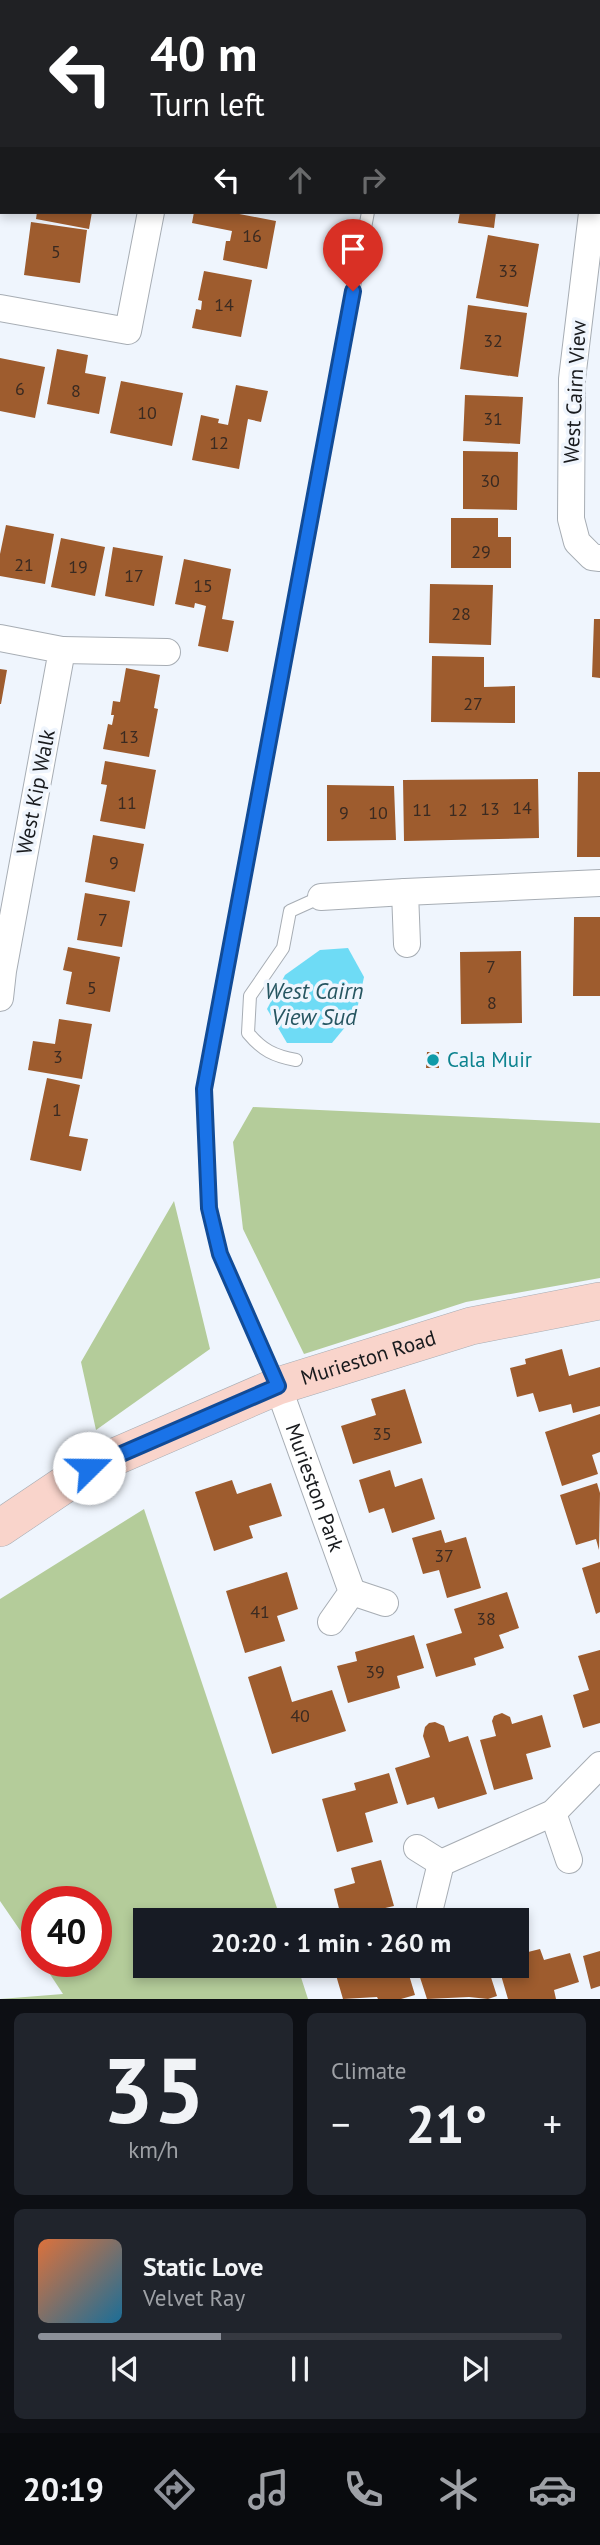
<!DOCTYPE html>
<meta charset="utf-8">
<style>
:root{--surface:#171b24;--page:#20242c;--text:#f1f3f6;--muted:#9ea1a6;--line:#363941;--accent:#8c9099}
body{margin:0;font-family:"PT Sans",sans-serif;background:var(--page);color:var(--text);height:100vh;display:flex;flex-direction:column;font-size:26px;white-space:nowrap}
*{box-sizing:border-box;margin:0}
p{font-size:23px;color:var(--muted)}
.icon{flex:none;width:38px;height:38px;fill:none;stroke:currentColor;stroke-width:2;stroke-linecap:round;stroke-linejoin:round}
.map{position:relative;height:1999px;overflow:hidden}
.drawer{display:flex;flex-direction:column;gap:14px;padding:14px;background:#0d0f14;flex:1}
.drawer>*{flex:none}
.guide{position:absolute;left:0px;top:0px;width:600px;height:214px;box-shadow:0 4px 10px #0003;background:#202124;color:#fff;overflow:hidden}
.speed{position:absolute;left:21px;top:1886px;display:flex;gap:14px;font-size:35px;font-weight:700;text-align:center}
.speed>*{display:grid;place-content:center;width:91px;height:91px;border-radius:50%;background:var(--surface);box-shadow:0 4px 10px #0003;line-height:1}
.speed .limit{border:10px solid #d22;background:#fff;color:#111}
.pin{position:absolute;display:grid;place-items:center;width:60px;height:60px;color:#fff;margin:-72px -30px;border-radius:50% 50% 50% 0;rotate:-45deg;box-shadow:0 0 7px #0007}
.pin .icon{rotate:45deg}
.me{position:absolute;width:77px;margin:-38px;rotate:68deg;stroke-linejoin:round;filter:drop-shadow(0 0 5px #0008)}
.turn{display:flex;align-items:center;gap:24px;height:147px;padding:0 35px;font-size:32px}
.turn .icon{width:91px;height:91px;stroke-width:2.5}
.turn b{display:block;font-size:49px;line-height:60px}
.lanes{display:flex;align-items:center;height:66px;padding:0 35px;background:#0003;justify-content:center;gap:35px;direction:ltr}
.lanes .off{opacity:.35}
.big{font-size:52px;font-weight:700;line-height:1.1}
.drawer .tile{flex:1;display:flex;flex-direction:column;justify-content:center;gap:10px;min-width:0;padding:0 24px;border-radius:10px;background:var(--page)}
.drawer .dial{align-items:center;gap:0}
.dial b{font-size:91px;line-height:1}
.song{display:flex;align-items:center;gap:21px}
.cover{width:84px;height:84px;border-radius:10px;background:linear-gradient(135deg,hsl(20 70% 55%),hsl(200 70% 35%))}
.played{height:7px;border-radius:4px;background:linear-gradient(90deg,var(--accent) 35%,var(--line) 35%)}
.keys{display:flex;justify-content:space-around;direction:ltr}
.heat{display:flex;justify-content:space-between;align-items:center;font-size:38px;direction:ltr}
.drawer .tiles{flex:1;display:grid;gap:14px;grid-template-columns:1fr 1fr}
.tile:last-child{grid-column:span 2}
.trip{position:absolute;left:133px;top:1908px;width:396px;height:70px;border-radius:0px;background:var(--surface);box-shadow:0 4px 10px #0003;font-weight:700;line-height:70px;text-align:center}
.tabs{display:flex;height:112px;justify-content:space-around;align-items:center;background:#090b0e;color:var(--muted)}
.tabs .icon{width:49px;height:49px}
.tabs .current{color:var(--accent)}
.tabs b{font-size:32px;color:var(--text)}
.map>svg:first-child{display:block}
.green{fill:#b4cc9a}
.water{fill:#6edbf5}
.building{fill:#9e5c2e}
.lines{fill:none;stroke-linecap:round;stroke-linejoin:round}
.lane-casing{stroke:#a7adb4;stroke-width:14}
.street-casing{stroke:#a7adb4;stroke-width:28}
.secondary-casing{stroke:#a7adb4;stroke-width:38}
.lane{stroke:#fff;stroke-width:12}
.street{stroke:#fff;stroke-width:26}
.secondary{stroke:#f9d4cb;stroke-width:37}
.route-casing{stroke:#114b97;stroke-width:18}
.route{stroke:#1a73e8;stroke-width:12}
.culture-dot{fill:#0f9aa8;stroke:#eff5fd;stroke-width:2.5}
.labels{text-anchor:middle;stroke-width:7;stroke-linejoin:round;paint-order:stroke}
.number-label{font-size:18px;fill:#3a2a21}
.street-label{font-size:21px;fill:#181a1d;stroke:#eff5fd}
.culture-label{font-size:21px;fill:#0d838f;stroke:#eff5fd;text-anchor:start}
.water-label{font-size:23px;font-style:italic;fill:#275661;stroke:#eff5fd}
</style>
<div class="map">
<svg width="600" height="1999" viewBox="0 0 600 1999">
<rect width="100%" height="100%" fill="#eff5fd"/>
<path class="green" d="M253 1107 600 1123V1278L466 1302 304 1354 243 1229 233 1142Z
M174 1201 210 1349 96 1430 81 1362Z
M144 1509 281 1920H145V1965H297L308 1999H0L63 1994 42 1962H96V1902H37V1955L0 1901V1599Z"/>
<path class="water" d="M348 948 364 977 356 1014 332 1043H287L267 1009 285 975 320 950Z"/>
<path class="building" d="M37 212H92L89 229 36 219Z
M194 212H229L276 221 267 269 223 260 226 241H230L232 231 192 223Z
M460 212H496L494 228 458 223Z
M31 222 87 230 80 283 24 275Z
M488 235 539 244 528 307 476 298Z
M204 271 252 280 241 337 192 328 196 309 201 310 202 301 198 300Z
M468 305 527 313 518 377 460 369Z
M57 349 88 355 85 373 106 377 99 414 47 404Z
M0 358 45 367 35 418 0 411Z
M121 381 183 393 172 446 110 433Z
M236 385 268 391 261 422 248 419 239 469 192 460 201 415 219 419 218 423 228 425Z
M465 395 523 397 520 444 463 441Z
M463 451 518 452 517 510 463 509Z
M451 518H498V537H511V568H451Z
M6 525 54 534 45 584 0 576V554Z
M61 538 105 547 95 596 51 587Z
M113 547 163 556 154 606 105 596Z
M184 559 231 569 222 619 234 621 228 652 198 646 206 606 195 603 194 608 175 604Z
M430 584 493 585 491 645 429 643Z
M594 619H600V678L592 677Z
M432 656 484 657V687L515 686V723L431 722Z
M126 668 160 675 154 708 158 709 149 757 103 749 108 724 112 725 114 715H111L113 701 120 702Z
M0 669 7 670 1 704H0Z
M105 761 156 770 145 829 100 821 107 785 101 784Z
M578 772H600V857H577Z
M538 779 539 838 404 841 403 780Z
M327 785 394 786 396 840 327 841Z
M93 835 144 844 135 892 85 882Z
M85 893 130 901 122 947 77 940Z
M574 917H600V996H573Z
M68 947 120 957 110 1012 66 1004 72 972 63 970Z
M521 951 522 1023 461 1024 460 952Z
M59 1019 92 1024 82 1079 28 1070 33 1041 55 1044Z
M427 1052H439V1068H426Z
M47 1078 80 1085 69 1136 88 1139 81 1171 30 1160Z
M562 1349 569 1376 600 1367V1406L573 1413 571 1404 539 1412 533 1393 517 1397 510 1368 526 1364 525 1359Z
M405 1389 422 1443 353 1464 341 1426 376 1415 371 1399Z
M600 1414V1452L592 1455 598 1474 562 1486 545 1432Z
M390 1470 395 1487 422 1478 435 1519 392 1533 384 1508 369 1513 359 1480Z
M232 1480 237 1494 271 1483 282 1516 249 1526 253 1538 214 1551 195 1492Z
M597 1483 600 1493 599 1550 596 1539 576 1545 560 1495Z
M441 1530 445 1543 466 1537 481 1588 447 1598 439 1570 423 1574 412 1538Z
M600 1562V1612L596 1614 582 1568Z
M287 1572 298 1609 277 1616 285 1641 245 1653 226 1591Z
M507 1592 519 1628 499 1635 504 1648 474 1658 476 1665 436 1677 426 1644 462 1633 454 1609Z
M414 1635 424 1668 397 1676 400 1688 348 1703 337 1666 357 1661 355 1652Z
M600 1650V1723L583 1728 573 1695 589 1690 578 1656Z
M281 1666 292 1702 332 1690 346 1731 272 1754 248 1677Z
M502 1713 510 1717 512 1724 542 1715 551 1747 526 1754 533 1779 494 1790 480 1740 496 1736 492 1721 494 1716Z
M435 1722 444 1726 449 1742 468 1736 487 1794 438 1809 434 1797 407 1805 395 1768 430 1757 423 1736 425 1727 429 1723Z
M389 1773 398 1803 365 1813 373 1842 337 1852 322 1799 356 1790 354 1783Z
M381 1860 394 1906 381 1909 384 1920H342L334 1889 355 1883 351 1868Z
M540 1949 544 1960 570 1953 579 1982 554 1990 556 1999H508L498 1965H516V1955Z
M600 1951V1986L591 1989 583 1956Z
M333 1965H374L376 1974 406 1965 415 1995 401 1999H378L377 1997 343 1999Z
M416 1965H459L462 1976 488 1968 497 1996 488 1999 469 1997 427 1999Z"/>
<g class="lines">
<defs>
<path id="lane" d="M408 2 409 0
M296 1060C274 1056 262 1050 248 1033L250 996 283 948 290 911 321 897
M277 1383 220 1254 209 1208 204 1089 368 212"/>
<g id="street">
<path d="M45 0 54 2"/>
<path d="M600 213H592L572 379 571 519 577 542 592 557 600 558"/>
<path d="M0 308 128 331 151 212"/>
<path d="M0 638 62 650 3 971 0 998"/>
<path d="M62 650 167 652"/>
<path d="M321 897 405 892"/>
<path d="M407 944 405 892 600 883"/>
<path id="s1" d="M278 1386 352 1592 331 1622"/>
<path d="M352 1592 385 1603"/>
<path d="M553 1813 569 1860"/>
<path d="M417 1848 441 1863"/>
<path d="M430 1908 441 1863 553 1813 600 1765"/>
</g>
<g id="secondary">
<path id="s2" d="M0 1528 89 1468 278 1386 471 1326 600 1301"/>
</g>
</defs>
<use href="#lane" class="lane-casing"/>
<use href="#street" class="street-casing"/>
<use href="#secondary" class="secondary-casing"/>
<use href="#lane" class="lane"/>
<use href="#street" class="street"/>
<use href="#secondary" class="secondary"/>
</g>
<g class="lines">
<defs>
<path id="route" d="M89 1468 278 1386 220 1254 209 1208 204 1089 353 291"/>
</defs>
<use href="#route" class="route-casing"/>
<use href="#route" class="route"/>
</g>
<circle class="culture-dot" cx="433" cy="1060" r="7"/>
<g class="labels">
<g class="number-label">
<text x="252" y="242">16</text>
<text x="56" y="258">5</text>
<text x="508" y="277">33</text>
<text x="224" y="311">14</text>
<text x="493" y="347">32</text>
<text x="20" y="395">6</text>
<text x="76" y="397">8</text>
<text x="147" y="419">10</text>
<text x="493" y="425">31</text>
<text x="219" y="449">12</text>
<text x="490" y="487">30</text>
<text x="481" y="558">29</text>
<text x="24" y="571">21</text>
<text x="78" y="573">19</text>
<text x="134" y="582">17</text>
<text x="203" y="592">15</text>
<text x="461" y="620">28</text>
<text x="473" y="710">27</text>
<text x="129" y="743">13</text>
<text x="127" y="809">11</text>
<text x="522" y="814">14</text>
<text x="490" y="815">13</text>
<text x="422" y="816">11</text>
<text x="458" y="816">12</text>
<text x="344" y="819">9</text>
<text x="378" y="819">10</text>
<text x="114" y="869">9</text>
<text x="103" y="926">7</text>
<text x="491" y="973">7</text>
<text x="92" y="994">5</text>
<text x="492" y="1009">8</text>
<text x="58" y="1063">3</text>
<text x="57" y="1116">1</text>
<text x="382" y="1440">35</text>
<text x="444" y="1562">37</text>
<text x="260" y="1618">41</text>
<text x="486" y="1625">38</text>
<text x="375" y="1678">39</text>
<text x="300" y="1722">40</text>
</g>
<g class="street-label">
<text transform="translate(575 392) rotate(-87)" y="7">West Cairn View</text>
<text transform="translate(36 792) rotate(-79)" y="7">West Kip Walk</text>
<text dy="7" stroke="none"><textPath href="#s2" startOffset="408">Murieston Road</textPath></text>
<text dy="7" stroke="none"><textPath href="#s1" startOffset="108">Murieston Park</textPath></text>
</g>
<g class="culture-label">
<text x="447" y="1067">Cala Muir</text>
</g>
<g class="water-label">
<text x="314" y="999">West Cairn<tspan x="314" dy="26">View Sud</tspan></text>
</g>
</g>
</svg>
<div class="speed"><div class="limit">40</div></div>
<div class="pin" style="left:353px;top:291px;background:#d93025"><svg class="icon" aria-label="arrive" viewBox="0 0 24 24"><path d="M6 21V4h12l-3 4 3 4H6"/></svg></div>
<svg class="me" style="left:89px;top:1468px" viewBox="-20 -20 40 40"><circle r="19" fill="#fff"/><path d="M0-13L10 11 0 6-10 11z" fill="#1a73e8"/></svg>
<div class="trip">20:20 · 1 min · 260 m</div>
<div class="guide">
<div class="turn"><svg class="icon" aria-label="left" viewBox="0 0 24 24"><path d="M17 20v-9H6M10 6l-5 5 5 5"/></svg><div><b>40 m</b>Turn left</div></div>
<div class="lanes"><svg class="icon" aria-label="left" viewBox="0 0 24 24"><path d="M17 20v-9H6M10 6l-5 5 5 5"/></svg><svg class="icon off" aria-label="ahead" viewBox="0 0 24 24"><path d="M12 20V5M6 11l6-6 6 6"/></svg><svg class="icon off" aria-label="right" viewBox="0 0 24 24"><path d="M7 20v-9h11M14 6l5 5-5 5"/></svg></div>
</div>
</div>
<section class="drawer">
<div class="tiles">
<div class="tile dial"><b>35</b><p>km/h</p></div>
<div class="tile"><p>Climate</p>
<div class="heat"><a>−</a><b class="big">21°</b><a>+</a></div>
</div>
<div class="tile">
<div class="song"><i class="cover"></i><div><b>Static Love</b><p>Velvet Ray</p></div></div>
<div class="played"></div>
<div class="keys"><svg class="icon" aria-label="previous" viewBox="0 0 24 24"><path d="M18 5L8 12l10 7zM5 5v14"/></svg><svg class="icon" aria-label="pause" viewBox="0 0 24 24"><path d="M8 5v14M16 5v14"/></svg><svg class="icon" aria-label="next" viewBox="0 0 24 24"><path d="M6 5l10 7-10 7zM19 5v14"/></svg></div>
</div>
</div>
</section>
<nav class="tabs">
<b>20:19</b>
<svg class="icon current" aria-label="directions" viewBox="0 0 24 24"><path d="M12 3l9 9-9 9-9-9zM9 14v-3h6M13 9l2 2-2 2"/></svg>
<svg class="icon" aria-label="music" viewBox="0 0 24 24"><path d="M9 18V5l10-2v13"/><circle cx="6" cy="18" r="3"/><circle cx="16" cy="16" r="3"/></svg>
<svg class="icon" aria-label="phone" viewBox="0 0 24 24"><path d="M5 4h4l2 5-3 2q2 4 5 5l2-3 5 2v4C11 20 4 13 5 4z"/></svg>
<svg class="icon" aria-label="climate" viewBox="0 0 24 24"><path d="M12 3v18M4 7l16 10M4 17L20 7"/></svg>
<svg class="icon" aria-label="car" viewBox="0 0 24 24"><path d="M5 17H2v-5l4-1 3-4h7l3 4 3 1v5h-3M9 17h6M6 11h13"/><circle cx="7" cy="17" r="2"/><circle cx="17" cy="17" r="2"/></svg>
</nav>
